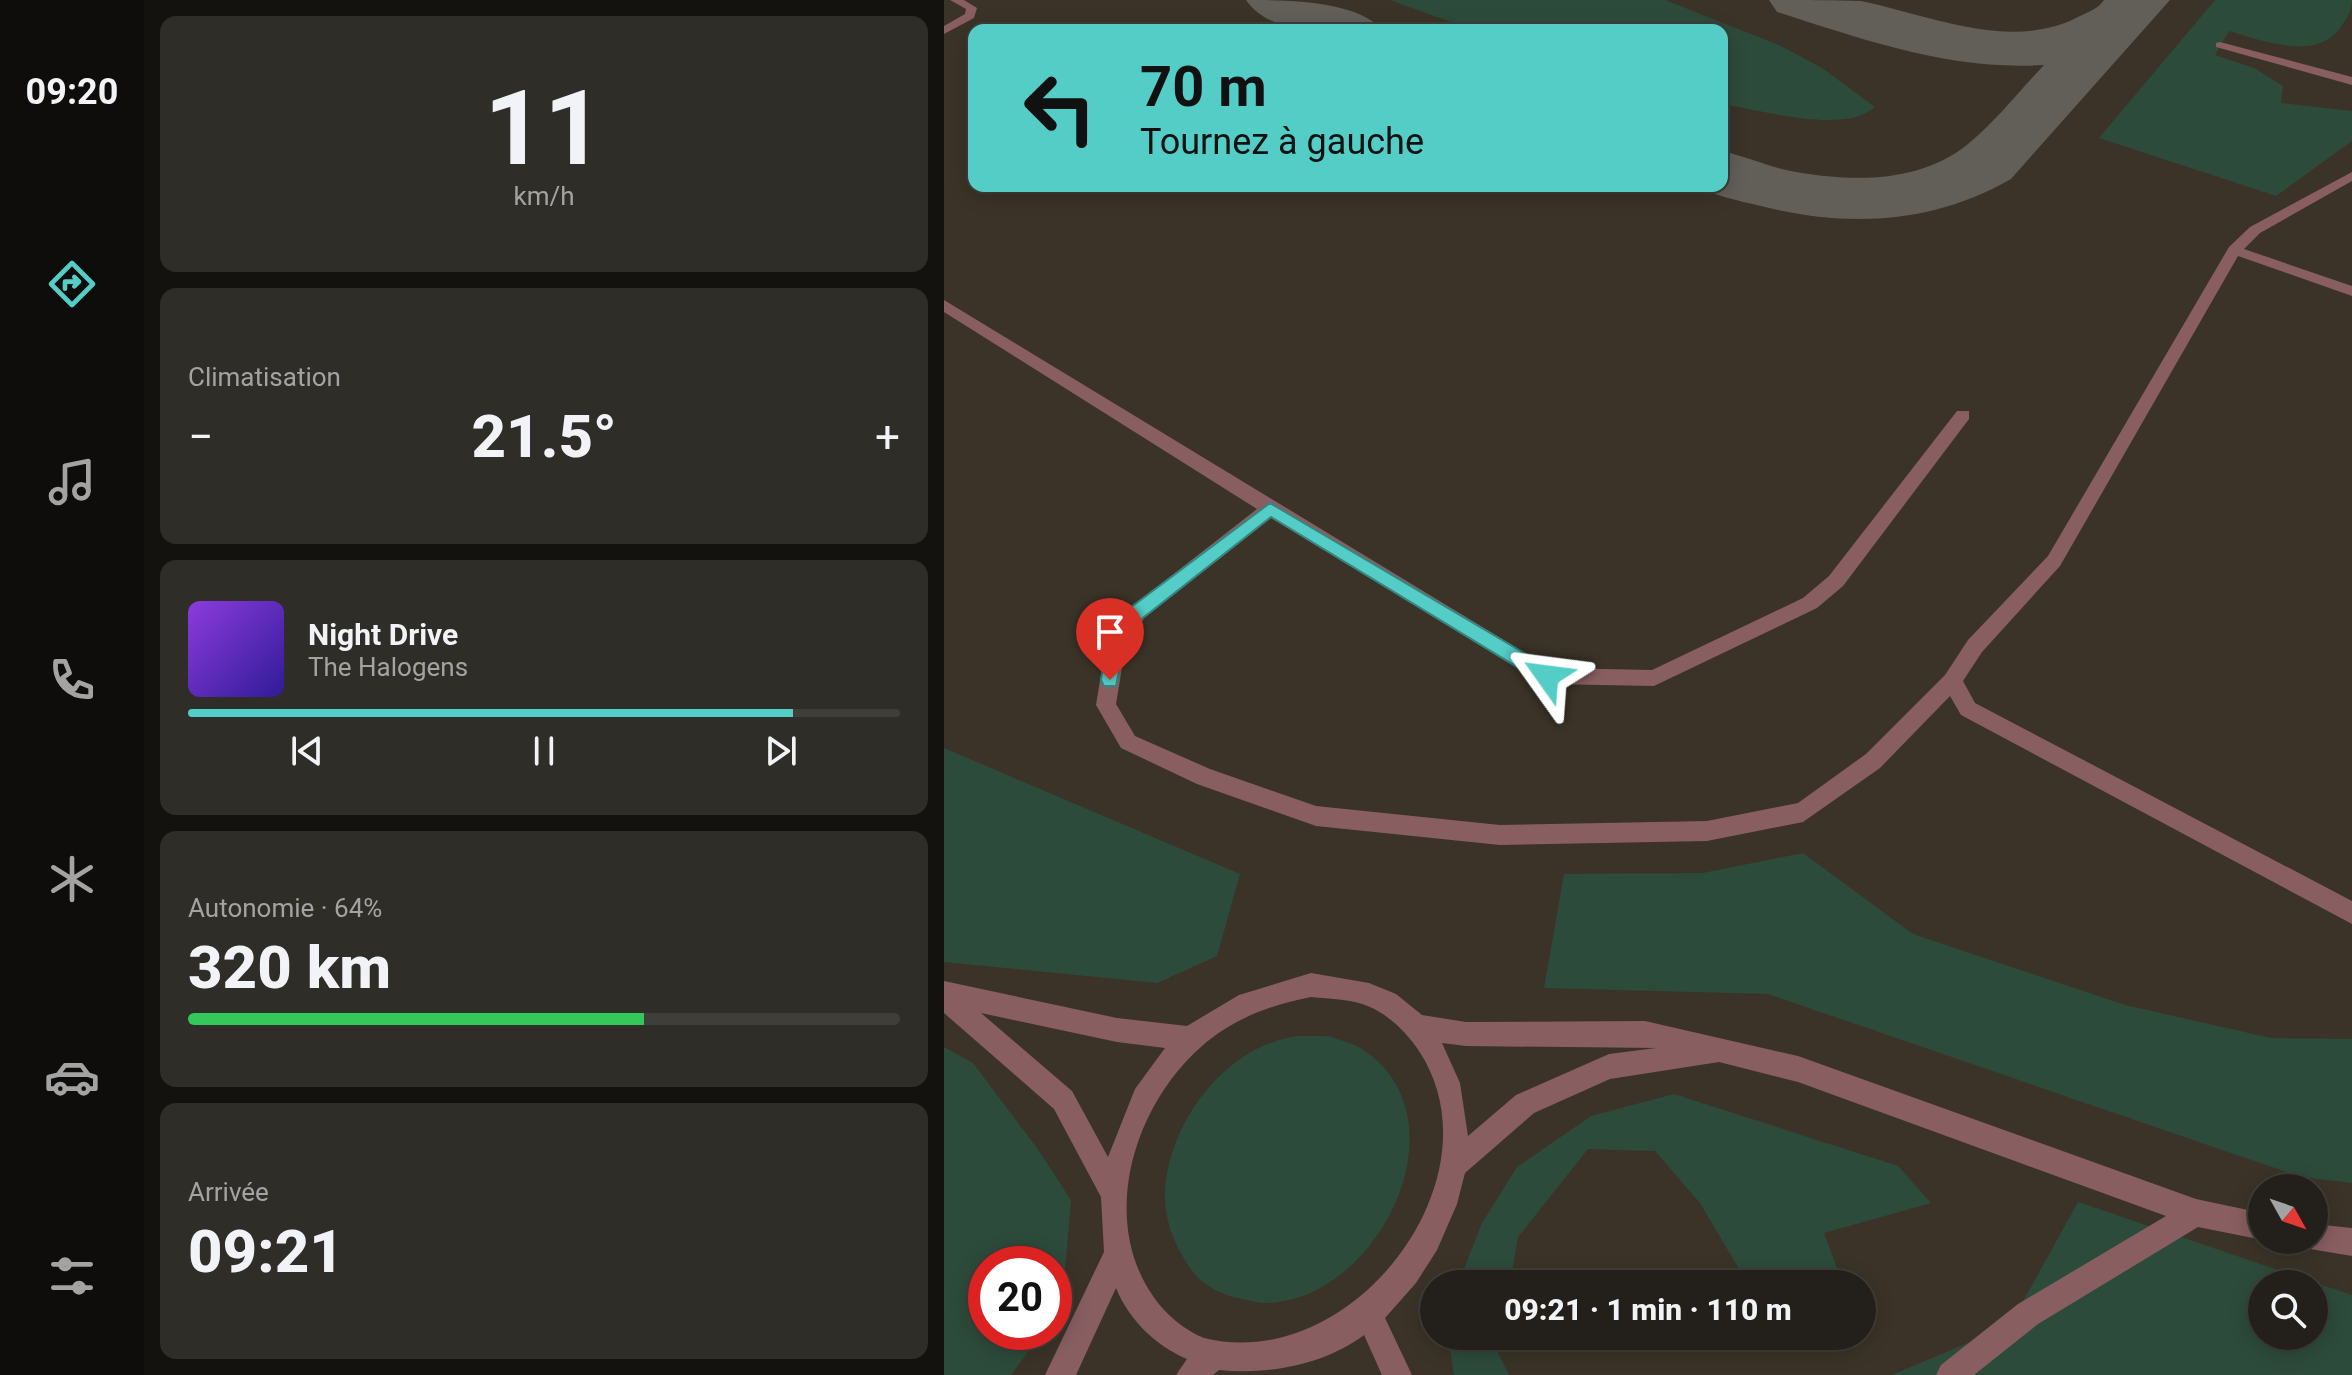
<!DOCTYPE html>
<html lang="fr">
<meta charset="utf-8">
<style>
:root{--surface:#23201b;--page:#2f2d28;--text:#f1f3f6;--muted:#a3a3a3;--line:#403e3a;--accent:#54cdc6}
body{margin:0;font-family:Roboto,sans-serif;background:var(--page);color:var(--text);height:100vh;display:flex;flex-direction:column;font-size:30px;white-space:nowrap}
*{box-sizing:border-box;margin:0}
p{font-size:26px;color:var(--muted)}
.icon{flex:none;width:44px;height:44px;fill:none;stroke:currentColor;stroke-width:2;stroke-linecap:round;stroke-linejoin:round}
.map{position:relative;flex:1;overflow:hidden}
.drawer{display:flex;flex-direction:column;gap:16px;padding:16px;background:#13120f;width:800px}
.drawer>*{flex:none}
.banner{position:absolute;left:24px;top:24px;width:760px;height:168px;border-radius:16px;box-shadow:0 4px 20px #0003,0 0 0 2px var(--line);background:#54cdc6;color:#111;overflow:hidden}
.needle{width:52px;rotate:130deg}
.buttons{position:absolute;left:1304px;top:1174px;display:grid;gap:16px}
.buttons a{display:grid;place-items:center;width:80px;height:80px;border-radius:50%;background:var(--surface);box-shadow:0 4px 20px #0003,0 0 0 2px var(--line);font-size:40px}
.speed{position:absolute;left:24px;top:1246px;display:flex;gap:16px;font-size:40px;font-weight:700;text-align:center}
.speed>*{display:grid;place-content:center;width:104px;height:104px;border-radius:50%;background:var(--surface);box-shadow:0 4px 20px #0003,0 0 0 2px var(--line);line-height:1}
.speed .limit{border:12px solid #d22;background:#fff;color:#111}
.pin{position:absolute;display:grid;place-items:center;width:68px;height:68px;color:#fff;margin:-82px -34px;border-radius:50% 50% 50% 0;rotate:-45deg;box-shadow:0 0 8px #0007}
.pin .icon{rotate:45deg}
.me{position:absolute;width:88px;margin:-44px;rotate:301deg;stroke-linejoin:round;filter:drop-shadow(0 0 6px #0008)}
.turn{display:flex;align-items:center;gap:28px;height:168px;padding:0 40px;font-size:36px}
.turn .icon{width:104px;height:104px;stroke-width:2.5}
.turn b{display:block;font-size:56px;line-height:68px}
.big{font-size:60px;font-weight:800;line-height:1.1}
.drawer .tile{flex:1;display:flex;flex-direction:column;justify-content:center;gap:12px;min-width:0;padding:0 28px;border-radius:16px;background:var(--page)}
.drawer .dial{align-items:center;gap:0}
.dial b{font-size:104px;line-height:1}
.song{display:flex;align-items:center;gap:24px}
.cover{width:96px;height:96px;border-radius:12px;background:linear-gradient(135deg,hsl(270 70% 55%),hsl(250 70% 35%))}
.played{height:8px;border-radius:4px;background:linear-gradient(90deg,var(--accent) 85%,var(--line) 85%)}
.keys{display:flex;justify-content:space-around;direction:ltr}
.heat{display:flex;justify-content:space-between;align-items:center;font-size:44px;direction:ltr}
.charge{height:12px;border-radius:6px;background:linear-gradient(90deg,#34c759 64%,var(--line) 0)}
.trip{position:absolute;left:476px;top:1270px;width:456px;height:80px;border-radius:40px;background:var(--surface);box-shadow:0 4px 20px #0003,0 0 0 2px var(--line);font-weight:800;line-height:80px;text-align:center}
main{display:flex;flex:1;min-height:0}
.tab-bar{display:flex;flex-direction:column;width:144px;justify-content:space-around;align-items:center;background:#0e0d0b;color:var(--muted)}
.tab-bar .icon{width:56px;height:56px}
.tab-bar .selected{color:var(--accent)}
.tab-bar b{font-size:36px;color:var(--text)}
.map>svg:first-child{display:block}
.built{fill:#3b3327;fill-rule:evenodd}
.green{fill:#2d4b3a;fill-rule:evenodd}
.lines{fill:none;stroke-linecap:round;stroke-linejoin:round}
.taxiway{fill:#625e58;fill-rule:evenodd}
.service{fill:#885e61;fill-rule:evenodd}
.minor{fill:#885e61;fill-rule:evenodd}
.route{fill:#54cdc6;stroke:#378581;stroke-width:2}
</style>
<main>
<nav class="tab-bar">
<b>09:20</b>
<svg class="icon selected" aria-label="directions" viewBox="0 0 24 24"><path d="M12 3l9 9-9 9-9-9zM9 14v-3h6M13 9l2 2-2 2"/></svg>
<svg class="icon" aria-label="music" viewBox="0 0 24 24"><path d="M9 18V5l10-2v13"/><circle cx="6" cy="18" r="3"/><circle cx="16" cy="16" r="3"/></svg>
<svg class="icon" aria-label="phone" viewBox="0 0 24 24"><path d="M5 4h4l2 5-3 2q2 4 5 5l2-3 5 2v4C11 20 4 13 5 4z"/></svg>
<svg class="icon" aria-label="climate" viewBox="0 0 24 24"><path d="M12 3v18M4 7l16 10M4 17L20 7"/></svg>
<svg class="icon" aria-label="car" viewBox="0 0 24 24"><path d="M5 17H2v-5l4-1 3-4h7l3 4 3 1v5h-3M9 17h6M6 11h13"/><circle cx="7" cy="17" r="2"/><circle cx="17" cy="17" r="2"/></svg>
<svg class="icon" aria-label="filters" viewBox="0 0 24 24"><path d="M4 7h16M4 17h16"/><circle cx="9" cy="7" r="2"/><circle cx="15" cy="17" r="2"/></svg>
</nav>
<section class="drawer">
<div class="tile dial"><b>11</b><p>km/h</p></div>
<div class="tile"><p>Climatisation</p>
<div class="heat"><a>−</a><b class="big">21.5°</b><a>+</a></div>
</div>
<div class="tile">
<div class="song"><i class="cover"></i><div><b>Night Drive</b><p>The Halogens</p></div></div>
<div class="played"></div>
<div class="keys"><svg class="icon" aria-label="previous" viewBox="0 0 24 24"><path d="M18 5L8 12l10 7zM5 5v14"/></svg><svg class="icon" aria-label="pause" viewBox="0 0 24 24"><path d="M8 5v14M16 5v14"/></svg><svg class="icon" aria-label="next" viewBox="0 0 24 24"><path d="M6 5l10 7-10 7zM19 5v14"/></svg></div>
</div>
<div class="tile"><p>Autonomie · 64%</p><b class="big">320 km</b><div class="charge"></div></div>
<div class="tile"><p>Arrivée</p><b class="big">09:21</b></div>
</section>
<div class="map">
<svg width="1408" height="1375" viewBox="0 0 1408 1375">
<rect width="100%" height="100%" fill="#2f2b24"/>
<path class="built" d="M0 0H1408V1375H0ZM30 30H778V186H30ZM1318 1188H1370V1240H1318ZM42 1264H110V1332H42ZM490 1284H918V1336H490ZM1318 1284H1370V1336H1318Z"/>
<path class="green" d="M446 0H721L837 46 878 68 931 107C900 135 817 110 778 104V30H529Z
M1271 0H1408C1408 12 1403 18 1396 28 1372 62 1317 40 1285 31L1271 55 1310 68 1339 86 1337 103 1408 111V141L1332 196 1155 138Z
M0 748 296 874 273 956 213 983 0 962Z
M859 853 969 934 1181 1005 1327 1038 1408 1039V1183L1357 1177 824 994 600 988 620 874 759 873Z
M384 1036C395 1040 409 1043 418 1049 525 1118 434 1302 321 1303 314 1303 305 1300 298 1299 280 1296 257 1285 247 1269 232 1248 221 1223 221 1196 222 1127 278 1049 348 1037 360 1035 373 1037 384 1036Z
M0 1047 29 1063 93 1148 127 1200 118 1305 110 1317V1264H42V1332H99L67 1375H0Z
M730 1094 954 1166 987 1203 880 1233 899 1284H804L756 1203 711 1151 644 1149 574 1237 566 1284H514L538 1223 573 1167 647 1116Z
M1134 1202 1408 1295V1375H948L1066 1325ZM1318 1284H1370V1336H1318Z
M504 1336H557L554 1353 565 1375H510Z"/>
<g class="lines">
<path class="taxiway" d="M302 0C345 0 411 0 439 30 396 30 330 40 302 0Z
M825 0C854 0 889 0 917 1 985 15 1067 52 1134 17 1144 12 1154 9 1160 0H1226L1067 179C989 224 903 228 817 206 795 201 772 196 752 186H778V151C800 156 821 165 842 170 902 182 974 185 1024 144 1052 121 1075 91 1100 65 1007 71 921 40 833 12Z"/>
<path class="service" d="M6 0H20L33 8 30 18 0 34V26L21 14 22 9Z
M1276 42 1408 77V85L1272 47V43Z
M1408 172V181L1316 233 1300 249 1408 286V296L1294 256 1116 566 1038 652 1019 681 1031 703 1408 901V924L1017 715 1006 696 936 768 859 822 763 841 556 845 372 826 253 784 177 748 152 705 160 656 186 608 313 509 0 312V300L606 668 708 670 859 598 885 576 1013 411H1025V419L899 586 873 608 710 686 603 684 327 518 200 618 180 656 172 704 191 736 266 769 372 806 556 825 763 821 854 803 922 754 1001 675 1024 640 1104 556 1285 247 1306 227Z"/>
<path class="minor" d="M367 973 425 983 452 994 478 1015 522 1022 701 1021 854 1056 1252 1199 1318 1213 1319 1240 1254 1227 1094 1324 1030 1375H992L997 1365 1074 1304 1222 1216 854 1082 775 1062 666 1079 590 1113 521 1173 513 1204 493 1250 472 1283 441 1318 468 1375H438L420 1335C380 1365 324 1375 275 1370L269 1375H232L243 1359C212 1346 185 1320 172 1288L132 1375H101L160 1252 157 1197 110 1109 0 1013V981L173 1018 243 1026 295 995ZM367 997C387 999 408 999 426 1007 446 1016 463 1033 475 1051 559 1178 408 1375 260 1338 240 1330 221 1314 209 1296 155 1218 190 1105 258 1046 290 1018 327 1005 367 997ZM37 1013 173 1042 221 1048 191 1089 164 1157 128 1091ZM498 1043 522 1046 712 1048 665 1054 572 1095 524 1136 516 1083Z
M1370 1224 1408 1228V1256L1360 1248 1357 1240H1370Z"/>
</g>
<path class="route" d="M326 503 609 670 612 676 609 681H596L327 517 199 618 178 656 172 686H160L157 680 161 656 186 608Z"/>
</svg>
<div class="buttons">
<a><svg class="needle" viewBox="-14 -14 28 28"><path d="M0-13l5 13h-10z" fill="#e53935"/><path d="M0 13l5-13h-10z" fill="#a3a3a3"/></svg></a>
<a><svg class="icon" aria-label="search" viewBox="0 0 24 24"><circle cx="10" cy="10" r="6"/><path d="M15 15l6 6"/></svg></a>
</div>
<div class="speed"><div class="limit">20</div></div>
<div class="pin" style="left:166px;top:680px;background:#d93025"><svg class="icon" aria-label="arrive" viewBox="0 0 24 24"><path d="M6 21V4h12l-3 4 3 4H6"/></svg></div>
<svg class="me" style="left:603px;top:676px" viewBox="-20 -20 40 40"><path d="M0-17L14 15 0 8-14 15z" fill="#54cdc6" stroke="#fff" stroke-width="4"/></svg>
<div class="trip">09:21 · 1 min · 110 m</div>
<div class="banner">
<div class="turn"><svg class="icon" aria-label="left" viewBox="0 0 24 24"><path d="M17 20v-9H6M10 6l-5 5 5 5"/></svg><div><b>70 m</b>Tournez à gauche</div></div>
</div>
</div>
</main>
